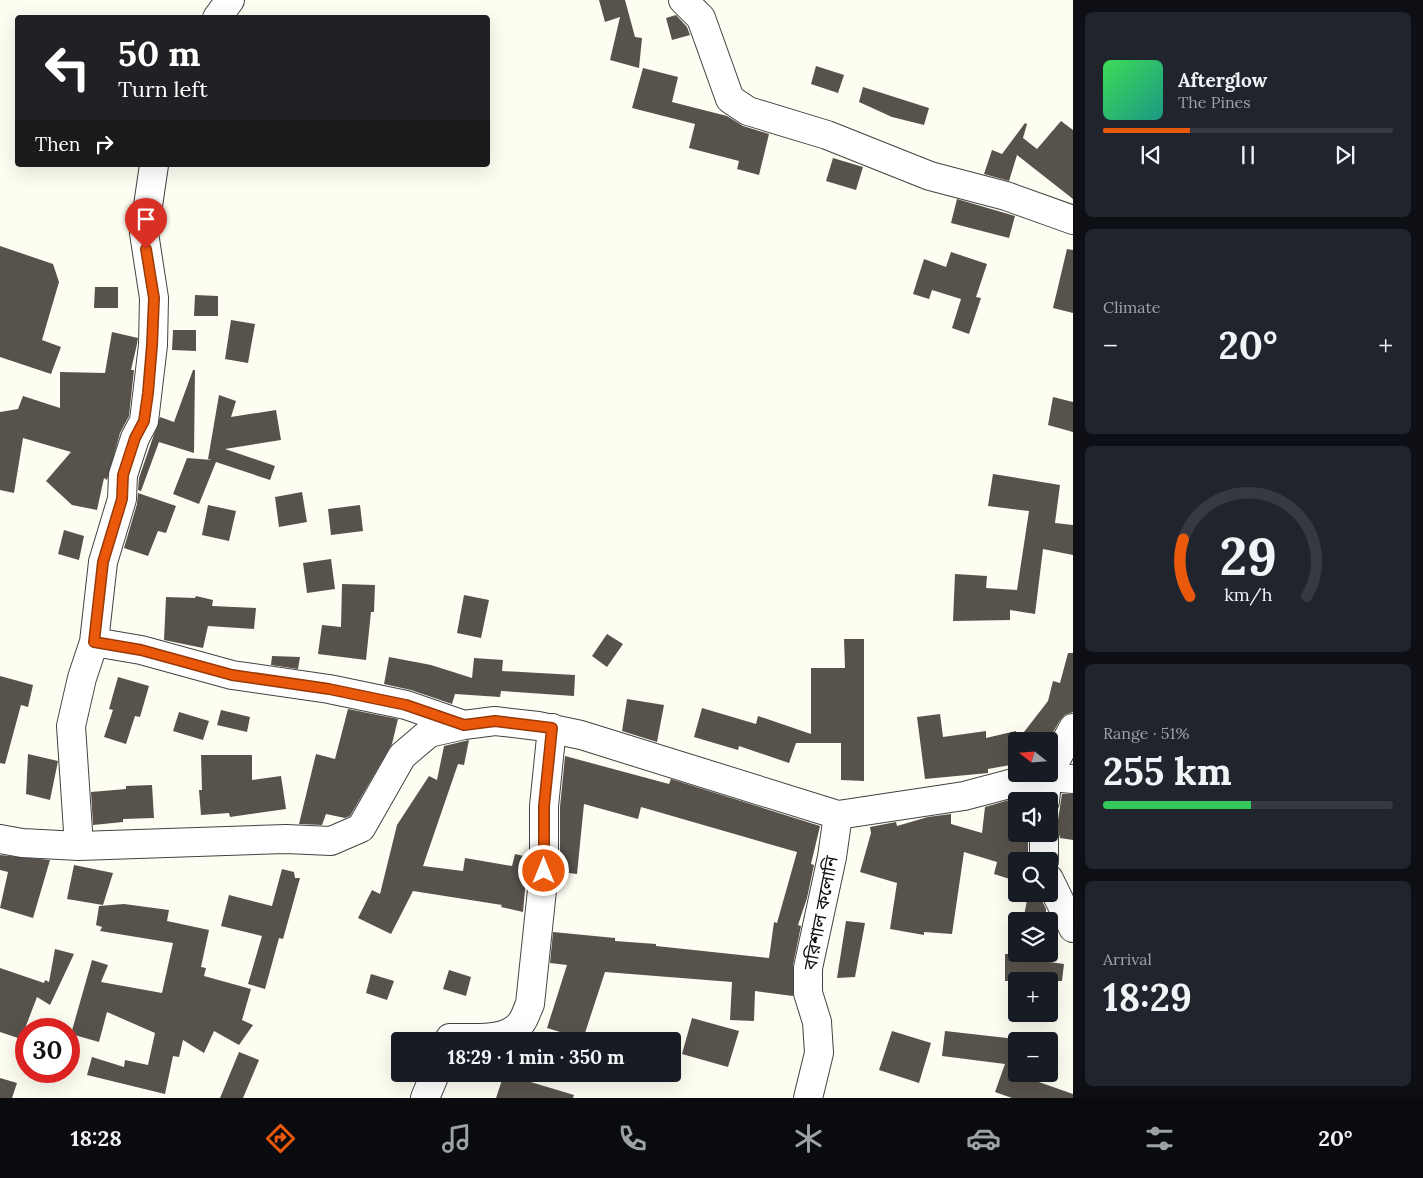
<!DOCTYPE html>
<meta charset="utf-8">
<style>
:root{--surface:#171b24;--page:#20242c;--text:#f1f3f6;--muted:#9ea1a6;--line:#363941;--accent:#ea580c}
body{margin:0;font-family:Lora,"Noto Sans Bengali",serif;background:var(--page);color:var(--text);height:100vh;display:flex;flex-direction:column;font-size:19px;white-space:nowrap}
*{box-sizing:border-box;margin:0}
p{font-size:16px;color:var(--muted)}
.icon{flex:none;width:28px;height:28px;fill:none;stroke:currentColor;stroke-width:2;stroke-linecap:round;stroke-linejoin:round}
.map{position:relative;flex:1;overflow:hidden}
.side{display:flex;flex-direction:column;gap:12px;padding:12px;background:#0d0f14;width:350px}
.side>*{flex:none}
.top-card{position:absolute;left:15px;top:15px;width:475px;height:152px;border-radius:5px;box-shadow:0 5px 20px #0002;background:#202124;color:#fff;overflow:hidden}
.needle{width:32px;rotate:287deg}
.fabs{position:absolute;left:1008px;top:732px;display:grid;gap:10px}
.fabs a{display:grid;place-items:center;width:50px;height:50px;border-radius:5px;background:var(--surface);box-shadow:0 5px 20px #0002;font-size:25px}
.speed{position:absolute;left:15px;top:1018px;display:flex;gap:10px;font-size:25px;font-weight:700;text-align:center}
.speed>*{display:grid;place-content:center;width:65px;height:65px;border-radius:50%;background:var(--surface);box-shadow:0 5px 20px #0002;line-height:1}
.speed .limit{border:8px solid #d22;background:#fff;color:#111}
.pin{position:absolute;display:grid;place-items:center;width:42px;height:42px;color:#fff;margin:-51px -21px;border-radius:50% 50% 50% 0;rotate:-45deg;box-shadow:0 0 5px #0007}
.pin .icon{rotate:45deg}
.me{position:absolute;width:55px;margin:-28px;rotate:0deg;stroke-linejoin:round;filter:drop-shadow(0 0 4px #0008)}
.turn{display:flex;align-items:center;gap:18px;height:105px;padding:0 20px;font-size:22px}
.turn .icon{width:65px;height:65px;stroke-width:2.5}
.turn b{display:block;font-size:35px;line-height:42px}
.then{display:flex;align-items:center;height:48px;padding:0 20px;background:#0003;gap:10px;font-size:19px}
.big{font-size:38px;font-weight:700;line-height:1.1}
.side .widget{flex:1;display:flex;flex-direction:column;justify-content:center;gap:8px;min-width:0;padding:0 18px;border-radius:8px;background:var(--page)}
.side .dial{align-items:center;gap:0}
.dial svg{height:130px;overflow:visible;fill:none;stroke:var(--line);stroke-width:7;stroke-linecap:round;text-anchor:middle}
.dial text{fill:var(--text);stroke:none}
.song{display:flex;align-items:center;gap:15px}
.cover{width:60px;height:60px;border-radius:8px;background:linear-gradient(135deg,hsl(130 70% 55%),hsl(170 70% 35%))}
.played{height:5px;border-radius:2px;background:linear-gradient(90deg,var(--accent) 30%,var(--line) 30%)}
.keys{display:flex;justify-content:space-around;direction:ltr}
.heat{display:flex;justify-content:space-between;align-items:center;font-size:28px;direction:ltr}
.charge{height:8px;border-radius:4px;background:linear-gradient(90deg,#34c759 51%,var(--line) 0)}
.trip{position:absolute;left:391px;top:1032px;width:290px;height:50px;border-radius:5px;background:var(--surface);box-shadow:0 5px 20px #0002;font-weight:700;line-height:50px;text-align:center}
.dock{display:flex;height:80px;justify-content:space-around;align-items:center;background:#090b0e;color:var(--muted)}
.dock .icon{width:35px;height:35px}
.dock .active{color:var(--accent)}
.dock b{font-size:22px;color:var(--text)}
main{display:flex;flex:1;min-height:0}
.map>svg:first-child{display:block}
.building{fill:#57524c}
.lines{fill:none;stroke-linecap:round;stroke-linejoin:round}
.minor-casing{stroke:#424242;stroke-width:30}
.minor{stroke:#fff;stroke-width:28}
.route-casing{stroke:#983908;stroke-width:12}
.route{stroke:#ea580c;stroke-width:9}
.labels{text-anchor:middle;stroke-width:5;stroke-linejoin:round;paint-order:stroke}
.street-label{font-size:18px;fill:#0f0f0f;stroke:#fff}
</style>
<main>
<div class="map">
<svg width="1073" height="1098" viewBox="0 0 1073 1098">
<rect width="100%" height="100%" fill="#fefdf2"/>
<path class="building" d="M599 0H625L635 37 642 38 639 68 610 60 620 17 605 22Z
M676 15 687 27 690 35 672 40 666 18Z
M816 66 844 75 838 93 811 84Z
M643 68 678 77 672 102 727 116 743 126 769 134 759 175 737 169 739 161 689 148 695 124 632 108Z
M863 87 929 108 924 125 892 117 859 102Z
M1061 121 1073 130V199L1017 155 1009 181 984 174 992 150 1002 154 1025 123 1027 124 1023 138 1037 149Z
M833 158 863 167 856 190 826 181Z
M957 199 1015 216 1009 238 951 223Z
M0 246 53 264 59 282 42 340 61 347 51 374 0 357Z
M1067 249 1073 250V313L1053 308Z
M951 252 987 264 976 297 981 298 969 334 952 328 961 299 932 290 929 299 913 294 924 259 946 267Z
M95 287H118V308H94Z
M195 295 218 296V316H194Z
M231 320 255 324 248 363 225 359Z
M173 330H196V351L172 350Z
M112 332 138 338 137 344 131 370H134L129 416 120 433 107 480 104 478 97 510 72 505 46 481 71 452 23 438 14 493 0 490V412L18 409 23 396 60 408V372L105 373Z
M193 370H195L194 453 159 442 141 491 138 490 139 478 160 417 174 422Z
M219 395 236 401 231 417 276 410 281 440 225 449 275 466 270 480 216 462 199 504 173 494 187 458 212 460 208 459Z
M1053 397 1073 402V432L1048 425Z
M993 474 1060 485 1055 523 1073 525V555L1043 549 1035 614 1010 610V620L953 621 955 574 987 576 986 588 1017 590 1029 511 988 506Z
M302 492 307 522 279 527 275 497Z
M138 493 176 506 166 533 158 531 148 556 124 548 137 504Z
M208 505 236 511 229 541 202 535Z
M360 505 363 531 331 535 328 509Z
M64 530 84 536 79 560 58 554Z
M331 559 335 589 307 593 303 563Z
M342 584 375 585 374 612H371L366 660 318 654 322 625 341 627Z
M464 595 489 600 481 638 457 633Z
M196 596 213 600 212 606 256 608 254 629 208 626 203 648 164 640 166 597 195 598Z
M607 634 623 644 607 667 592 656Z
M844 639H864V781L841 780V743H796L789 763 739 746 738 750 694 737 702 708 756 724 758 716 811 734V668H845Z
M1068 653H1073V712L1065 715 1060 720 1048 741H1017L1048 701 1053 681 1060 683Z
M272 656 300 657 298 669 271 665Z
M389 657 431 665 472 678 474 658 503 660 502 671 575 675 574 696 501 691 500 697 455 694 452 704 411 690 384 684Z
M0 676 33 685 28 707 21 705 5 764 0 763Z
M118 677 149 686 140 717 135 716 126 744 104 737 113 710 109 709Z
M627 699 664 705 657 742 622 731Z
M348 709 398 719 392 744 350 816 345 818 326 814 322 825 299 824 316 754 335 759Z
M221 710 250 717 247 732 217 725Z
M179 712 209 721 203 740 173 731Z
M940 714 943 737 986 731V738L1016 731V764L988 769V773L925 779 917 717Z
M469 740 464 765 458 764 423 866 463 871 465 858 512 866 515 854 528 857 523 912 501 907 502 905 413 891 391 934 358 918 372 890 380 894 397 825 429 776 437 780 444 746Z
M28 754 58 761 50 800 26 794Z
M201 755H252V780L281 776 286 809 230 817 229 813 201 815 199 790H202Z
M565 756 669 784 671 779 820 826 811 864 814 865 807 898 798 925 801 926 793 965V996L755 991 754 1021 730 1020 732 982 605 972 583 1039 547 1028 567 965 550 963 553 932 615 938V941L656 944V946L769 958 774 922 777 923 797 852 641 807 638 819 584 804 577 874 560 872V807Z
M152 785 154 818 123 819V822L93 825 91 792 126 789V786Z
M1062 794H1073V840L1060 838 1057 826Z
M1016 798V834H1028V861H1016V881L994 874 997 862 964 852 952 934 924 932V935L890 929 897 883 860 872 871 833 870 827 896 822 897 826 928 817 951 814V824L982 833 985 807Z
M0 855 50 860 33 918 0 908 8 872 0 870Z
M74 865 113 873 103 905 67 899Z
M282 869 294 872 295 878H300L283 939 279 938 265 989 248 984 262 936 221 926 229 895 272 906Z
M1028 895 1040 896 1046 909V921H1023Z
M124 904 169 910 167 921 209 930 201 967 206 968 204 976 251 989 242 1020 253 1025 239 1045 214 1031 204 1053 183 1040 179 1057 173 1056 165 1094 87 1075 92 1057 124 1067 125 1060 148 1065 155 1033 107 1012 99 1042 71 1034 92 960 108 965 101 982 162 993 173 943 100 931 102 927 96 925 99 906Z
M846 921 865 923 855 977 837 978Z
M55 949 74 954 50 1005 37 997 21 1039 0 1032V968L44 983 45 980 49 982Z
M1005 954H1035V960L1064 964 1062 981H1005Z
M449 970 471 977 466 996 443 989Z
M371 974 394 981 387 1000 366 993Z
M692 1018 739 1031 728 1067 682 1054Z
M892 1031 931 1043 919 1083 879 1070Z
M945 1031 1016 1039V1074L1073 1094V1098H1012L995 1092 1005 1064 942 1056Z
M239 1052 259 1060 243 1098H220Z
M504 1074 574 1095 573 1098H496Z
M0 1078 17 1083 12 1098H0Z"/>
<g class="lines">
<defs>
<path id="minor" d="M683 0 701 18 730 99 748 111 827 135 930 176 1006 196 1073 220
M217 18 230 0
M154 165 144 233 154 298 153 345 144 421 135 438 123 475 122 499 103 562 94 642 82 678 71 726 79 846 286 839 331 841 361 828 402 756 429 733 464 725 495 721 538 726 581 735 838 815 964 796 1040 776 1073 779
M94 642 141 650 232 675 329 689 406 705 464 725
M1049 773 1073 728
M1045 801 1048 774
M1044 834V861
M0 839 22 843 79 846
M1049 879 1073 928
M448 1041 450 1038C472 1037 506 1043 521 1023 525 1018 527 1010 530 1004L544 871V806L552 728
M425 1098 435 1074
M808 1098 819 1053 817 1022 808 993V968L832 857 838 815"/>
</defs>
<use href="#minor" class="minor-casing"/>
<use href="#minor" class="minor"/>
</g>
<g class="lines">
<defs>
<path id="route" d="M146 249 154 298 152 345 148 393 144 421 135 438 123 475 122 499 103 562 94 642 141 650 232 675 329 689 406 705 464 725 495 721 552 728 544 806V871"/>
</defs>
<use href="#route" class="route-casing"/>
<use href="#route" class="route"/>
</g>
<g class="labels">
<g class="street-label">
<text transform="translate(821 913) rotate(-79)" y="6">বরিশাল কলোনি</text>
</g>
</g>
</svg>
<div class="fabs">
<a><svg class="needle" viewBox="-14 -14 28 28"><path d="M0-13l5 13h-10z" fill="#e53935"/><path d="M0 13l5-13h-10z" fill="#9ea1a6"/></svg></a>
<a><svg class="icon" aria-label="sound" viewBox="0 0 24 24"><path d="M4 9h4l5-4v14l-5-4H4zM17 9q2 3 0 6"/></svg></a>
<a><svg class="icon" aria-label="search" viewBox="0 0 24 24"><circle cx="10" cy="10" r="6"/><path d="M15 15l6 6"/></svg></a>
<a><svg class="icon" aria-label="layers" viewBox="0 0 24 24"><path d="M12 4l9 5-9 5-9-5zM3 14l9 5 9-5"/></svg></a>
<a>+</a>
<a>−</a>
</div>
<div class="speed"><div class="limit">30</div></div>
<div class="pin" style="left:146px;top:249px;background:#d93025"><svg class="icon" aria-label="arrive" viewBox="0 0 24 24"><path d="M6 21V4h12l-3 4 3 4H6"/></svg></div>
<svg class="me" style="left:544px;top:871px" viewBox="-20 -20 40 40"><circle r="17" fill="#ea580c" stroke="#fff" stroke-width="3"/><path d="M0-11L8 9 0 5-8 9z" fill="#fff"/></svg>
<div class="trip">18:29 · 1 min · 350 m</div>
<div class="top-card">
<div class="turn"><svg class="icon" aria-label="left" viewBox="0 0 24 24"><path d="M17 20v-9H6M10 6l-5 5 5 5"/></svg><div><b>50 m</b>Turn left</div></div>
<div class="then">Then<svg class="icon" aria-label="right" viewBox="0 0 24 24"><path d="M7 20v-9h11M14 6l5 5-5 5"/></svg></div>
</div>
</div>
<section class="side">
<div class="widget">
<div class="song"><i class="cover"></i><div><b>Afterglow</b><p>The Pines</p></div></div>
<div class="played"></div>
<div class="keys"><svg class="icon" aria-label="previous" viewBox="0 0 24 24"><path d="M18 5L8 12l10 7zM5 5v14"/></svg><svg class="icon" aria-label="pause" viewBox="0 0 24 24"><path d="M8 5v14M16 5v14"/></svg><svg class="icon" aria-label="next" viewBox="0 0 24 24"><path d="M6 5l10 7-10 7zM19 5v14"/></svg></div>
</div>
<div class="widget"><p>Climate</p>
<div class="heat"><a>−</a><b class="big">20°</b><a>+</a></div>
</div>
<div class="widget dial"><svg viewBox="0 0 100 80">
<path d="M14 69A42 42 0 1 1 86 69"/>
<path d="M14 69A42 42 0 0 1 10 34" stroke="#ea580c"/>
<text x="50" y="56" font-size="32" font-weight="700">29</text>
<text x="50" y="72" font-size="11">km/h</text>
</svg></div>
<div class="widget"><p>Range · 51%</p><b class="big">255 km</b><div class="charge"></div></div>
<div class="widget"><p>Arrival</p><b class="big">18:29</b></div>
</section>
</main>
<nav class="dock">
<b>18:28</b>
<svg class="icon active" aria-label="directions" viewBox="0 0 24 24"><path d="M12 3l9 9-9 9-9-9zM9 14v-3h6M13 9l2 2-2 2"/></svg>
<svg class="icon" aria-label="music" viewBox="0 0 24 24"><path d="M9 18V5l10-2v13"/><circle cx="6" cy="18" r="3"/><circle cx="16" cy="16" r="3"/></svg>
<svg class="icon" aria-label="phone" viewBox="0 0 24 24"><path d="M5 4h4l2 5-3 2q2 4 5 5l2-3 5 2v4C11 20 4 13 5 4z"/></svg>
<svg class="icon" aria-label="climate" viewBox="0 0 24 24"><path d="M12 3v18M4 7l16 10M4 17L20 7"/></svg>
<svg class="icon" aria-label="car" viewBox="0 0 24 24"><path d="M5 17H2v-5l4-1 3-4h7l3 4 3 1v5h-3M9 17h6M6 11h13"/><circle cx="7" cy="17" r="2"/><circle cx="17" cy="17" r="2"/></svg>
<svg class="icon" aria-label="filters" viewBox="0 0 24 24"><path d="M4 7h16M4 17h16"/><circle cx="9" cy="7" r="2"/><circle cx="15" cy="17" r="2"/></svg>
<b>20°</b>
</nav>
